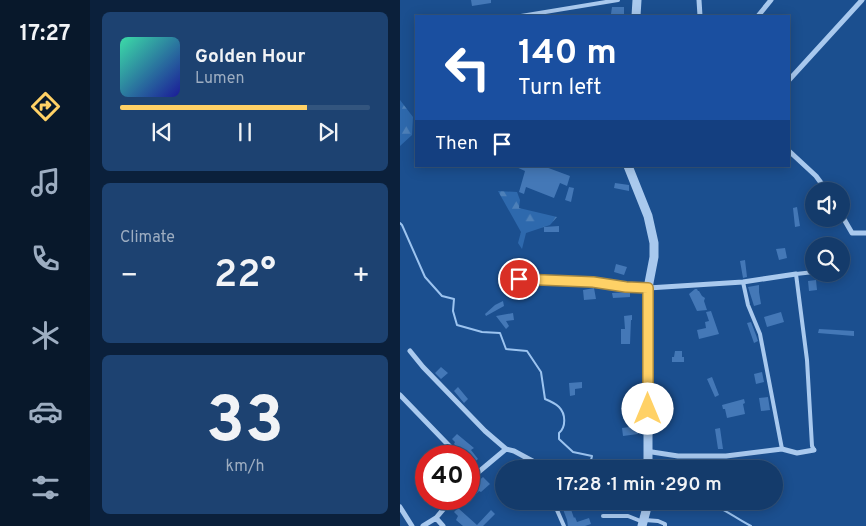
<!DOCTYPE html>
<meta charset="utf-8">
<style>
:root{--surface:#143b6b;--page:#1d4271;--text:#f1f3f6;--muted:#9dadc1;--line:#33557e;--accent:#ffd166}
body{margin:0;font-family:Overpass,sans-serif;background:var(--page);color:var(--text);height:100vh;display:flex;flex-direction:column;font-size:19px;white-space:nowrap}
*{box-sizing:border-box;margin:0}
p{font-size:16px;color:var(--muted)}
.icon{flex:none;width:28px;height:28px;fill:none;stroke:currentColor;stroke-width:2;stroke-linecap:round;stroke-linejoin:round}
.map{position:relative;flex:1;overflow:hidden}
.panel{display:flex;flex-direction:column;gap:12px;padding:12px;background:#0b203b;width:310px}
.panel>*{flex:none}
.guide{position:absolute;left:15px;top:15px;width:375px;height:152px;border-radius:0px;box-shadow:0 2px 12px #0003,0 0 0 1px var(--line);background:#1a4fa0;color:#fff;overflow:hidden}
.controls{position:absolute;left:405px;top:182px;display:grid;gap:10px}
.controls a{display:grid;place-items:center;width:45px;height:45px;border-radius:50%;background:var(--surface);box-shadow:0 2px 12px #0003,0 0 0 1px var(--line);font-size:25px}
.speed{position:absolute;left:15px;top:445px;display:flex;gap:10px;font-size:25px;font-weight:700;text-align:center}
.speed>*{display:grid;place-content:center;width:65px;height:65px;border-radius:50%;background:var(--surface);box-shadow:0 2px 12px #0003,0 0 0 1px var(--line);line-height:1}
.speed .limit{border:8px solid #d22;background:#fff;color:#111}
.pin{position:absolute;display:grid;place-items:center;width:42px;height:42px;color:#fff;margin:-21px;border:2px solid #fff;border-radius:50%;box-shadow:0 1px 5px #0007}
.me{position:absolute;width:55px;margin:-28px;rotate:0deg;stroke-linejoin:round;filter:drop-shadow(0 0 4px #0008)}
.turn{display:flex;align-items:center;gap:18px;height:105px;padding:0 20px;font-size:22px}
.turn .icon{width:65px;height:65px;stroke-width:2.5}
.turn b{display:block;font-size:35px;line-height:42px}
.then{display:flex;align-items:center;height:48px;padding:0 20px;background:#0003;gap:10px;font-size:19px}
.big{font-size:38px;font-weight:600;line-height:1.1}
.panel .tile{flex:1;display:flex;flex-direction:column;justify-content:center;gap:8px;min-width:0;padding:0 18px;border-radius:8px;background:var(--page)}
.panel .dial{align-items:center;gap:0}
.dial b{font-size:65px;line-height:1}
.song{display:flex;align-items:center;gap:15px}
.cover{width:60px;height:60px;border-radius:8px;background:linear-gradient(135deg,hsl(160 70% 55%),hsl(240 70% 35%))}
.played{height:5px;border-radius:2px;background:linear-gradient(90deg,var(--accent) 75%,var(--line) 75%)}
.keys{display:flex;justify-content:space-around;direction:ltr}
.heat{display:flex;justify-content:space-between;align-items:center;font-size:28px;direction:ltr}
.trip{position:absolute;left:95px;top:460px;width:288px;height:50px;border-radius:25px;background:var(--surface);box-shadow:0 2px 12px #0003,0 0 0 1px var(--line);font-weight:600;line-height:50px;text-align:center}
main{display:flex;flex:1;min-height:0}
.tabs{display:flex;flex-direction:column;width:90px;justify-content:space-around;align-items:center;background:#08182b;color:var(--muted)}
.tabs .icon{width:35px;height:35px}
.tabs .selected{color:var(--accent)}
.tabs b{font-size:22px;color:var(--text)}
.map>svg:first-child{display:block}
.forest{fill:url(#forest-firs)}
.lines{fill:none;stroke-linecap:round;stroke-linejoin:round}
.stream{stroke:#9cc4f0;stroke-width:2}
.building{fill:#4478b7}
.service{stroke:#a9c9ee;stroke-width:4}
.minor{stroke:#a9c9ee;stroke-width:5}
.tertiary{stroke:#a9c9ee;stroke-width:9}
.route-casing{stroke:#a68842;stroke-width:12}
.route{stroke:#ffd166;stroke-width:9}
</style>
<main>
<nav class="tabs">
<b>17:27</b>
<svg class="icon selected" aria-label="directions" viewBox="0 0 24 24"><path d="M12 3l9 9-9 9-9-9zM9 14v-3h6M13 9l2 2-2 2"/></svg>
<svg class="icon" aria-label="music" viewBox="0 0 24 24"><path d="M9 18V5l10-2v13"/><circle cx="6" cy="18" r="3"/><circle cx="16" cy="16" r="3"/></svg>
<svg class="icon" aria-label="phone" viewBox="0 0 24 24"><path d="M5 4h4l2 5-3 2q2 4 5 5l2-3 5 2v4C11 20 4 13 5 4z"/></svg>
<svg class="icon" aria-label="climate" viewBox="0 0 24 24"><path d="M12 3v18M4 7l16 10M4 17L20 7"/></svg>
<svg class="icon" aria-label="car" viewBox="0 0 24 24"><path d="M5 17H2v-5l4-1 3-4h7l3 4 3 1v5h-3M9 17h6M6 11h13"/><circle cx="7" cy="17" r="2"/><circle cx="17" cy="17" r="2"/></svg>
<svg class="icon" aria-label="filters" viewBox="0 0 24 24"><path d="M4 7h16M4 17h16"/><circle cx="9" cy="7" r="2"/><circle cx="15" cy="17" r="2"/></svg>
</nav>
<section class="panel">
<div class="tile">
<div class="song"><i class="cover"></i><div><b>Golden Hour</b><p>Lumen</p></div></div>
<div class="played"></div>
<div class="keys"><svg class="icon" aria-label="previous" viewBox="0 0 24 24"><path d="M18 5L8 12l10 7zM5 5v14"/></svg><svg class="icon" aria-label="pause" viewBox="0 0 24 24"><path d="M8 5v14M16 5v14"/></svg><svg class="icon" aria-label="next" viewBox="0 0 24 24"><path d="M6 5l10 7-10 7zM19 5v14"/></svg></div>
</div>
<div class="tile"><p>Climate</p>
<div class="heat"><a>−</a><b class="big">22°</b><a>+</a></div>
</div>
<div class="tile dial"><b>33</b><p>km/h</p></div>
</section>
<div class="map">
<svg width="466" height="526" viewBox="0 0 466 526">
<defs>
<pattern id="forest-firs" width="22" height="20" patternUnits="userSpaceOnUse" patternTransform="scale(1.25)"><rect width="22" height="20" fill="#2e69ad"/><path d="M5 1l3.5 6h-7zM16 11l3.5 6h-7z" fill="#4d80b9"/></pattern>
</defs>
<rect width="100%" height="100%" fill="#1b4f8f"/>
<path class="forest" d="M0 100 13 117 12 135 0 146Z
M98 191 117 192 120 200 119 208 157 217 150 225 126 233 122 249 118 243 121 232Z"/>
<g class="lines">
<path class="stream" d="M0 223 2 225 25 277 42 296 54 299 53 311 57 325 82 332 100 333 106 349 127 351 141 372 145 399C150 401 156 404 159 407 166 414 166 427 159 433V439L173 452 192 456 191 460 203 464V469
M303 501C321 506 335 518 351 526"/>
</g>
<path class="building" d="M71 0H91V3L72 6Z
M212 7H224V15L219 16 211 14Z
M114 166H143L170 176 167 186 160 183 154 198 126 187 124 194 119 192 125 171Z
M215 183 229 185V191L214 188Z
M169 187 174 188 171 202 165 200Z
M397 207 400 226 395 227 393 208Z
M159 226V232H144V227Z
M385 248 387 258 379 260 376 249Z
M345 260 347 277 343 278 340 261Z
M216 264 227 267 224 275 214 272Z
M416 280 417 290 409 291 408 281Z
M359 285V292L361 304 354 306 348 287Z
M194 288 196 299 184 300 183 290Z
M295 289H297L298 291H299L302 296 305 298 304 301 307 310 297 311 289 294Z
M230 292V297L213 298 212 293Z
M103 301 104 306 86 316 85 314 95 305Z
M311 311 319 334 299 339 297 330 306 328 305 322 309 321 306 312Z
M381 312 384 322 367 327 364 317Z
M113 313 114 320 106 321 109 326 106 329 96 316Z
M232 315V320H231L230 344H221V329H225L224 316Z
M351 322 356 335 358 341 354 343 347 323Z
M419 329 454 331V336L418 333Z
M275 351H282V357H284V362H272V357H274Z
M41 367 48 373 41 379 35 373Z
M362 372 364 382 356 384 354 374Z
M312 377 319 395 315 397 307 379Z
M182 382V388L175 389V395L170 396 169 383Z
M58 387 68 399 64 403 54 391Z
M368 397 370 410 361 411 359 398Z
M344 399 345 403 343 404 345 414 327 418 325 409H323L322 405Z
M237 426 238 434 223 436 222 428Z
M320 428 323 449H318L315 429Z
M57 434 74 448 71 450 78 459 73 463 69 458V456H67L60 448 59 449 54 444 55 442 52 439Z
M83 477 90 484 81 492 79 491 66 505 62 501 65 499H69V495L76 487 74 485Z
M160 501H168L174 518 175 517 177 522 189 518 191 524 185 526H168L167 520Z
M58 508 77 525 91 510 95 514 83 526H63L56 520 58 516 54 512Z"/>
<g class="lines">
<path class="service" d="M121 16 218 0
M441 269H445
M414 272 396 274 407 360 412 446 414 450
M343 282 348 305 360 334 382 449
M153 501 164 526
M203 516H228L243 522
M245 520 258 521 265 524V526"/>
<path class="minor" d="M299 0 300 16
M358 16 371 0
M389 80 462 0
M389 151 416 176 427 191
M441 214 452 233H466
M119 279 193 282 226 287 248 288 343 282 396 274
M10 351 23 367 85 431 106 449
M0 395 59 456
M248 452H252L278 456H326L382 449 397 453 414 450
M69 465 76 473
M69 480 106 449 114 451 140 465 156 469
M0 507 12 526
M23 526 36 518
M43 526 36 518 52 499"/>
<path class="tertiary" d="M236 16 237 0
M228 166 248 216 254 243V257L248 288V469
M242 526 246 511 247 501"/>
</g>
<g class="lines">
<defs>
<path id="route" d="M119 279 193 282 226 287 248 288V409"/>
</defs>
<use href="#route" class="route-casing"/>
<use href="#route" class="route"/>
</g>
</svg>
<div class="controls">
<a><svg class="icon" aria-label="sound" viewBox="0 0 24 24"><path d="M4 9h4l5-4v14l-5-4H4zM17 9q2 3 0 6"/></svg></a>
<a><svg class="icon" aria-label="search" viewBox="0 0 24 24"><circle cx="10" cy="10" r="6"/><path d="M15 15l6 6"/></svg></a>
</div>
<div class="speed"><div class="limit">40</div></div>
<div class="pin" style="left:119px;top:279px;background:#d93025"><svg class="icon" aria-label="arrive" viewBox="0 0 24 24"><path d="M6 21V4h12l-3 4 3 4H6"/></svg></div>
<svg class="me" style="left:248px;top:409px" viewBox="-20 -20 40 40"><circle r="19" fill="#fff"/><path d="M0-13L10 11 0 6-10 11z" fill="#ffd166"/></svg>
<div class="trip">17:28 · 1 min · 290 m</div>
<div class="guide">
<div class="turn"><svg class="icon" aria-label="left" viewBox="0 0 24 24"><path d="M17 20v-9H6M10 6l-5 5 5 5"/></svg><div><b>140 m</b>Turn left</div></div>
<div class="then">Then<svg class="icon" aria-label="arrive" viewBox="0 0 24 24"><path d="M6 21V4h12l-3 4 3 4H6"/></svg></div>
</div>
</div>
</main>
